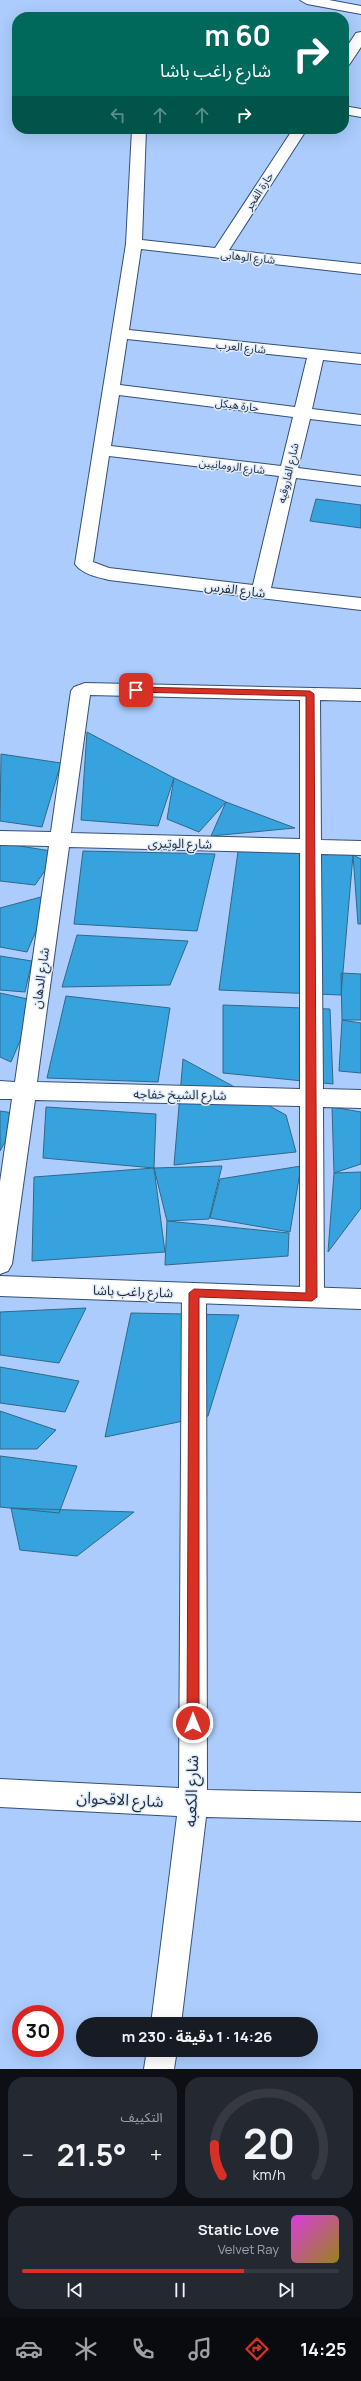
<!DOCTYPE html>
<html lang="ar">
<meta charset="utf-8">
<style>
:root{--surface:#171b24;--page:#242831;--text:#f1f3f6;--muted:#9ea1a6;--line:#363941;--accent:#d93025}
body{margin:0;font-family:Manrope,"Noto Sans Arabic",sans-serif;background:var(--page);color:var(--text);direction:rtl;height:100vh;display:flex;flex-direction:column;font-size:15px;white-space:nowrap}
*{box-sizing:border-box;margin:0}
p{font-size:13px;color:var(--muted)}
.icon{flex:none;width:22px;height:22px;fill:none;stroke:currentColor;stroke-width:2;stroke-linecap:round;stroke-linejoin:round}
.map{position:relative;height:2069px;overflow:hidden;direction:ltr}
.panel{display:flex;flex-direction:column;gap:8px;padding:8px;background:#0d0f14;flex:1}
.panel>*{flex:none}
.top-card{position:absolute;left:12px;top:12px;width:337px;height:122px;border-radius:16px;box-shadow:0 4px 16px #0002;direction:rtl;background:#00695c;color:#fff;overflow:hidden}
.speed{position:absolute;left:12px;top:2005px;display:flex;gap:8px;font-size:20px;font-weight:700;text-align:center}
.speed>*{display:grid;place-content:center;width:52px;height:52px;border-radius:50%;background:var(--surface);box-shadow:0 4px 16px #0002;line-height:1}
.speed .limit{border:6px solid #d22;background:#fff;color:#111}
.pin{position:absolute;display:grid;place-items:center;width:34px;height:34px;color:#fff;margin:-17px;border-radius:8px;box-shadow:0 2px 6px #0006}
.me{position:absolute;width:44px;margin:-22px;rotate:0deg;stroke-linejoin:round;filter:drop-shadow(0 0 3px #0008)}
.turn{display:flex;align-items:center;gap:14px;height:84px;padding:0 12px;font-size:18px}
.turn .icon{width:52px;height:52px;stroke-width:2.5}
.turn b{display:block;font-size:28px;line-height:34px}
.lanes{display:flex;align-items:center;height:38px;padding:0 12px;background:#0003;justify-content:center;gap:20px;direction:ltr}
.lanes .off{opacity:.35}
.big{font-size:30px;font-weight:700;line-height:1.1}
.panel .tile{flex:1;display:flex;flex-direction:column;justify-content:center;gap:6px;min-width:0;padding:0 14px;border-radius:16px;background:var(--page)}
.panel .dial{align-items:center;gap:0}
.dial svg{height:104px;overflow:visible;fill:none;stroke:var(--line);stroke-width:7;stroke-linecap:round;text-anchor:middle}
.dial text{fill:var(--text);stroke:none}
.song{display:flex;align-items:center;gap:12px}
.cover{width:48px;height:48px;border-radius:6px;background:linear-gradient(135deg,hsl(300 70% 55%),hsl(50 70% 35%))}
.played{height:4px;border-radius:2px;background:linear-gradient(90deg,var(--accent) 70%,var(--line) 70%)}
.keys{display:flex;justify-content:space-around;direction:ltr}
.heat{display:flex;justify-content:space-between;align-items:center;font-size:22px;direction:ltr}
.panel .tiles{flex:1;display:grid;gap:8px;grid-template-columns:1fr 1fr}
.tile:last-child{grid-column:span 2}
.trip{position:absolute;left:76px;top:2017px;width:242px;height:40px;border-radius:20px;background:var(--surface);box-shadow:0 4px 16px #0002;font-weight:700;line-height:40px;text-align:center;direction:rtl}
.tabs{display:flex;height:64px;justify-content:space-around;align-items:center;background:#090b0e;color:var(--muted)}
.tabs .icon{width:28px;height:28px}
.tabs .selected{color:var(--accent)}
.tabs b{font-size:18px;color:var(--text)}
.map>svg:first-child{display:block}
.building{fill:#36a3de;stroke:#326887}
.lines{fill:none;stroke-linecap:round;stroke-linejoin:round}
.minor-casing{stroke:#335078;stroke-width:2}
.tertiary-casing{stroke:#335078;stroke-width:2}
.minor{fill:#fff;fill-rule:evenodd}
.tertiary{fill:#fff;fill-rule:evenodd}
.route{fill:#d93025;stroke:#8d1f18}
.labels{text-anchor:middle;stroke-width:3;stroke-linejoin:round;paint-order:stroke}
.far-street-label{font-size:11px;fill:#1f2c3f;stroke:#e1ecfa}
.street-label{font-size:13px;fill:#1f2c3f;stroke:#e1ecfa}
.near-street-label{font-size:16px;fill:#1f2c3f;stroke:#e1ecfa}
</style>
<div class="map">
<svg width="361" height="2069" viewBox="0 0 361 2069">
<rect width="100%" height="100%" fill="#abccfc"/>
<path class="building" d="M316 499 361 505V528L310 521Z
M87 732 174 778 158 826 81 820Z
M1 754 61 763 42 827 0 821Z
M174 778 226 802 199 832 167 819Z
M226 802 295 828 211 836Z
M0 843 58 852 35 885 0 881Z
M239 844 353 855 341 995 219 990Z
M83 851 215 854 197 931 74 924Z
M353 855 361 859V924H358Z
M52 894 27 952 0 947V908Z
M77 935 188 941 170 985 62 987Z
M0 956 32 961 25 992 0 990Z
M341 973 361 974V1020H342Z
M0 993 37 1001 11 1062 0 1057Z
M66 996 170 1008 158 1082 47 1078Z
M223 1005 330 1009 333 1084 223 1073Z
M342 1020 361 1023V1073L339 1071Z
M183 1059 286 1115 296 1152 174 1165Z
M46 1107 156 1114 154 1168 43 1158Z
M332 1107 361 1112V1164L334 1173Z
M0 1111 21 1114 0 1151Z
M222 1166 209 1219 167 1221 154 1168Z
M301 1166 290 1232 210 1218 220 1179Z
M154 1168 165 1252 32 1261 34 1177Z
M361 1172V1208L328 1252 334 1173Z
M167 1221 289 1233 288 1256 165 1265Z
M86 1308 59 1363 0 1355V1312Z
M131 1313 239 1315 208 1416 105 1437Z
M0 1367 79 1381 65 1412 0 1403Z
M0 1411 56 1430 37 1449H0Z
M0 1456 77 1466 59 1513 0 1507Z
M11 1508 134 1512 77 1556 20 1550Z"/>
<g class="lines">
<defs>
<path id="minor" d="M300 0H329L361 6V14L307 4Z
M361 32V47L349 65 344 66V51L356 33Z
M344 106 361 109V117L344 114Z
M132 129H146L142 240 215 248 293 129H307L229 250 361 264V274L141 249 129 330 361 354V364L323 360 312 409 361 415V425L310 419 298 468 361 476V486L296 478 271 588 361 598V610L109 580C97 577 82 574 75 564L126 244ZM127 339 307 358 295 407 120 385ZM119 395 293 417 281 466 111 446ZM109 456 279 476 253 585 109 568 93 562Z
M85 683 361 689V701L320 700 321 840 361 841V855L321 854 323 1089 361 1090V1108L323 1107 324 1297 321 1304 312 1307 303 1304 300 1297V1106L35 1100 12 1264 8 1271 0 1274V1182L12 1099H0V1081L15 1082 49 846 0 845V831L51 832 71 691 74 687ZM90 695 300 700V839L71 833ZM69 847 300 853V1089L37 1082Z
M194 1283 203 1286 206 1293 207 1790 361 1793V1821L206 1817 181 2024H151L177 1816 0 1807V1779L179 1788 182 1293 185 1286Z
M147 2050H177L174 2069H144Z"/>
<path id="tertiary" d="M0 1276 361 1289V1309L0 1296Z"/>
</defs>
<use href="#minor" class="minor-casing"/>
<use href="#tertiary" class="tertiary-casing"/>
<use href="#minor" class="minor"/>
<use href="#tertiary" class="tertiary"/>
</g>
<path class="route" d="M136 687 310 691 314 694 317 1297 312 1301 199 1297V1723L193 1729 187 1723 189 1293 194 1289 306 1293V696L133 692V688Z"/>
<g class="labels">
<g class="far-street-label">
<text transform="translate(259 191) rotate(-57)" y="4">حارة الفجر</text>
<text transform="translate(248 257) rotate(6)" y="4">شارع الوهابى</text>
<text transform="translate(241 347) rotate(6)" y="4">شارع العرب</text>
<text transform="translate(237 405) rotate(7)" y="4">حارة هيكل</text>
<text transform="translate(232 466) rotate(7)" y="4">شارع الرومانيين</text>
<text transform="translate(288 473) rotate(-77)" y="4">شارع الفاروقيه</text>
</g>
<g class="street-label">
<text transform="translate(235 589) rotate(7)" y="5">شارع الفرس</text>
<text transform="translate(180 843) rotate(1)" y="5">شارع الوتيرى</text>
<text transform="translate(40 978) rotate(-82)" y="5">شارع الدهان</text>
<text transform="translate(180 1094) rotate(1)" y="5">شارع الشيخ خفاجه</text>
<text transform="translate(133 1291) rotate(2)" y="5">شارع راغب باشا</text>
</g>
<g class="near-street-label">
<text transform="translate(191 1791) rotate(-88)" y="6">شارع الكعبه</text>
<text transform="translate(120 1799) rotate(3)" y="6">شارع الاقحوان</text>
</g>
</g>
</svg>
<div class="speed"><div class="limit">30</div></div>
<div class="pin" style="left:136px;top:690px;background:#d93025"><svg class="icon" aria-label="arrive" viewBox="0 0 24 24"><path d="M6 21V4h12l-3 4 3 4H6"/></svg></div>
<svg class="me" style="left:193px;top:1723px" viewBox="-20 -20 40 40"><circle r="17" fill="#d93025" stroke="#fff" stroke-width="3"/><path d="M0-11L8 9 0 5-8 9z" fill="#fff"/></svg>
<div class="trip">14:26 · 1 دقيقة · 230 m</div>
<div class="top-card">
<div class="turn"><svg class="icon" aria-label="right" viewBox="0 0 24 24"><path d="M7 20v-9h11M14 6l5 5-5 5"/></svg><div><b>60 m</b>شارع راغب باشا</div></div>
<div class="lanes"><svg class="icon off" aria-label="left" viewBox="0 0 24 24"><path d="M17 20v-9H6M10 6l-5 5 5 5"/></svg><svg class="icon off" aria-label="ahead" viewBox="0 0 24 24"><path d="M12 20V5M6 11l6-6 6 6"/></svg><svg class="icon off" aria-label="ahead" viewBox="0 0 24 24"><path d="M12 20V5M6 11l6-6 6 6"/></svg><svg class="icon" aria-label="right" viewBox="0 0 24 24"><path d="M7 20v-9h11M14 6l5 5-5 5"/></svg></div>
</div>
</div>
<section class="panel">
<div class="tiles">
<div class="tile dial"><svg viewBox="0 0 100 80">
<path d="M14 69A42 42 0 1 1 86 69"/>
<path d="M14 69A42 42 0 0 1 8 45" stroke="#d93025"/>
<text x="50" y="56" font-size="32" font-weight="700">20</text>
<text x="50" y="72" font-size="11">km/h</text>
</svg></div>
<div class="tile"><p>التكييف</p>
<div class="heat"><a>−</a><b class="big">21.5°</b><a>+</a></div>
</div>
<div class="tile">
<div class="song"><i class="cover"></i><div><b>Static Love</b><p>Velvet Ray</p></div></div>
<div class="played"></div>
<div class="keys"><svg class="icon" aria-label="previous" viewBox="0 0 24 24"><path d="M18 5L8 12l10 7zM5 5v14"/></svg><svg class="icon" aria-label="pause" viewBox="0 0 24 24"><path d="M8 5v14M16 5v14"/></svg><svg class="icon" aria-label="next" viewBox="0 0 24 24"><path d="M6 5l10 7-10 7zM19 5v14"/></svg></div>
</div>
</div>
</section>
<nav class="tabs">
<b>14:25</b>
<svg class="icon selected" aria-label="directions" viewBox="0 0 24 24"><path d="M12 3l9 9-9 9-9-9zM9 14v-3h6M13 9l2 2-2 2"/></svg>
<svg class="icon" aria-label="music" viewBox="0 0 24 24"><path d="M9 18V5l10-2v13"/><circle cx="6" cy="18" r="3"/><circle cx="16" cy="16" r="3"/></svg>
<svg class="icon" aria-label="phone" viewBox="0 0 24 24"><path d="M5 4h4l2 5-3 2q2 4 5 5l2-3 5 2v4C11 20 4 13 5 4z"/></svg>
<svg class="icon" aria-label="climate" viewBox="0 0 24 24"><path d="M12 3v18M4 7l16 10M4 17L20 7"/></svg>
<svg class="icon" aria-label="car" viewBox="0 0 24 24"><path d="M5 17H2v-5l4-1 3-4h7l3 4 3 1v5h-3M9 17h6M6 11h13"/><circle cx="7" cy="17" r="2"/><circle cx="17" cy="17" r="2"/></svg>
</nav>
